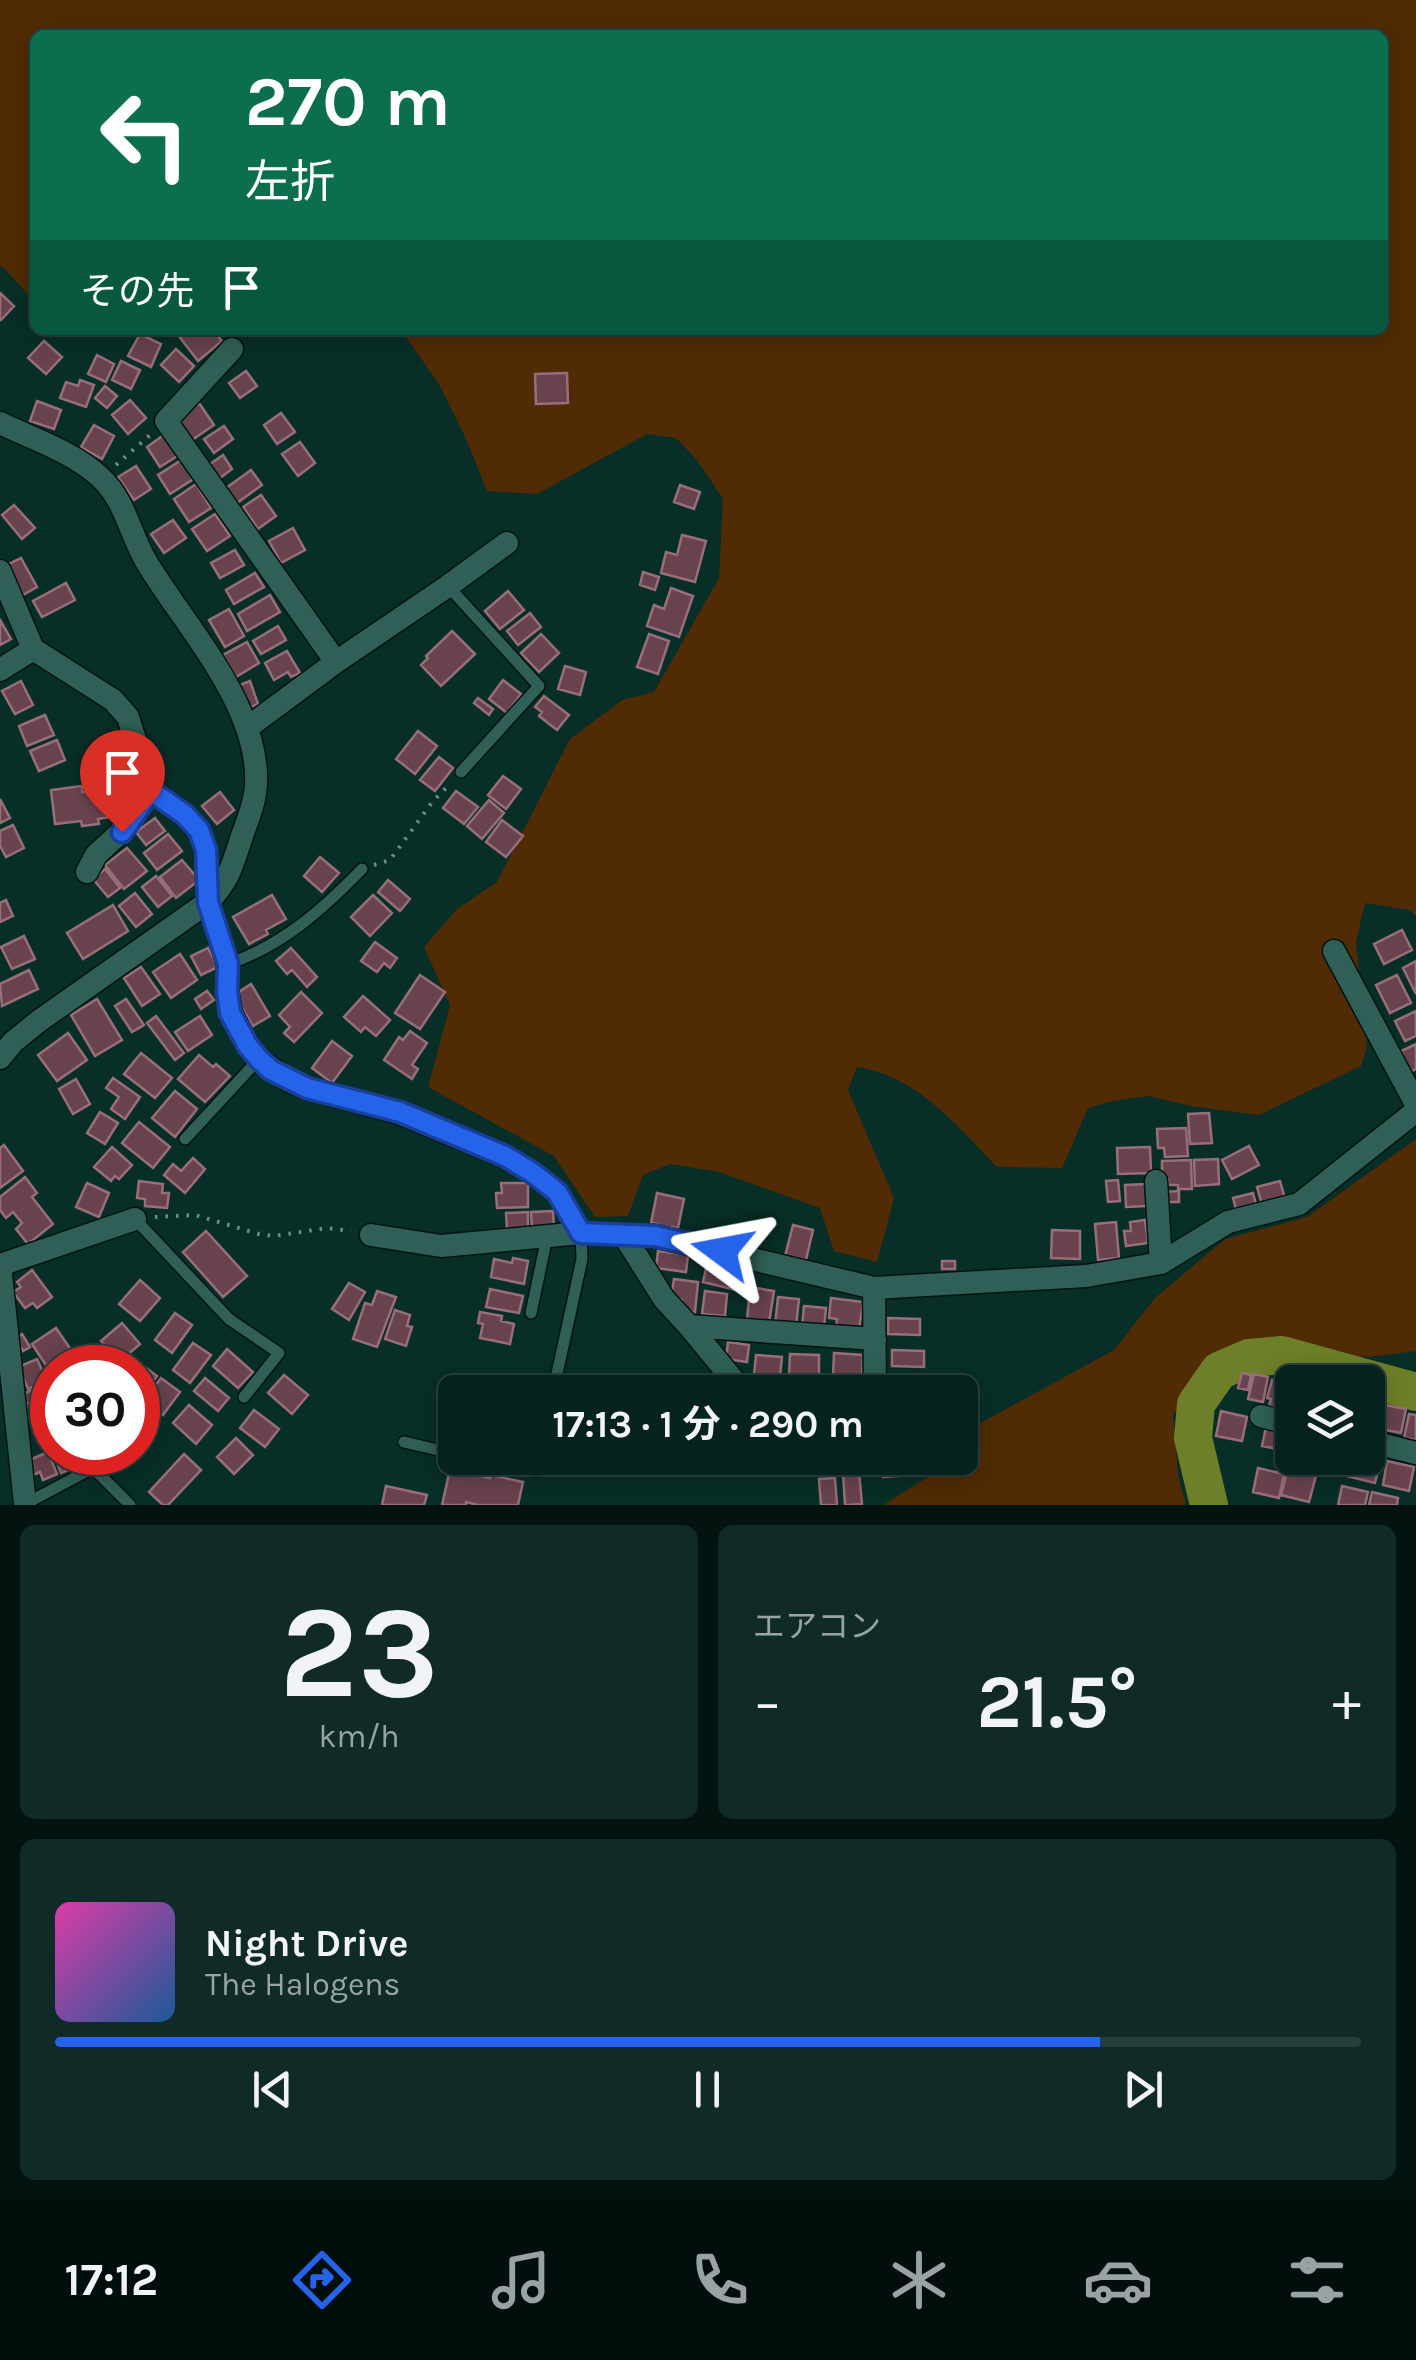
<!DOCTYPE html>
<html lang="ja">
<meta charset="utf-8">
<style>
:root{--surface:#06221e;--page:#0f2a27;--text:#f1f3f6;--muted:#98a4a4;--line:#273f3c;--accent:#2563eb}
body{margin:0;font-family:Karla,"Noto Sans JP",sans-serif;background:var(--page);color:var(--text);height:100vh;display:flex;flex-direction:column;font-size:38px;white-space:nowrap}
*{box-sizing:border-box;margin:0}
p{font-size:32px;color:var(--muted)}
.icon{flex:none;width:55px;height:55px;fill:none;stroke:currentColor;stroke-width:2;stroke-linecap:round;stroke-linejoin:round}
.map{position:relative;height:1505px;overflow:hidden}
.sheet{display:flex;flex-direction:column;gap:20px;padding:20px;background:#031310;flex:1}
.sheet>*{flex:none}
.top-card{position:absolute;left:30px;top:30px;width:1358px;height:305px;border-radius:15px;box-shadow:0 5px 25px #0003,0 0 0 2px var(--line);background:#0b6e4f;color:#fff;overflow:hidden}
.fabs{position:absolute;left:1275px;top:1365px;display:grid;gap:20px}
.fabs a{display:grid;place-items:center;width:110px;height:110px;border-radius:15px;background:var(--surface);box-shadow:0 5px 25px #0003,0 0 0 2px var(--line);font-size:50px}
.speed{position:absolute;left:30px;top:1345px;display:flex;gap:20px;font-size:50px;font-weight:700;text-align:center}
.speed>*{display:grid;place-content:center;width:130px;height:130px;border-radius:50%;background:var(--surface);box-shadow:0 5px 25px #0003,0 0 0 2px var(--line);line-height:1}
.speed .limit{border:15px solid #d22;background:#fff;color:#111}
.pin{position:absolute;display:grid;place-items:center;width:85px;height:85px;color:#fff;margin:-102px -42px;border-radius:50% 50% 50% 0;rotate:-45deg;box-shadow:0 0 10px #0007}
.pin .icon{rotate:45deg}
.me{position:absolute;width:110px;margin:-55px;rotate:283deg;stroke-linejoin:round;filter:drop-shadow(0 0 8px #0008)}
.turn{display:flex;align-items:center;gap:35px;height:210px;padding:0 50px;font-size:45px}
.turn .icon{width:130px;height:130px;stroke-width:2.5}
.turn b{display:block;font-size:70px;line-height:85px}
.then{display:flex;align-items:center;height:95px;padding:0 50px;background:#0003;gap:20px;font-size:38px}
.big{font-size:75px;font-weight:700;line-height:1.1}
.sheet .tile{flex:1;display:flex;flex-direction:column;justify-content:center;gap:15px;min-width:0;padding:0 35px;border-radius:15px;background:var(--page)}
.sheet .dial{align-items:center;gap:0}
.dial b{font-size:130px;line-height:1}
.song{display:flex;align-items:center;gap:30px}
.cover{width:120px;height:120px;border-radius:15px;background:linear-gradient(135deg,hsl(320 70% 55%),hsl(210 70% 35%))}
.played{height:10px;border-radius:5px;background:linear-gradient(90deg,var(--accent) 80%,var(--line) 80%)}
.keys{display:flex;justify-content:space-around;direction:ltr}
.heat{display:flex;justify-content:space-between;align-items:center;font-size:55px;direction:ltr}
.sheet .tiles{flex:1;display:grid;gap:20px;grid-template-columns:1fr 1fr}
.tile:last-child{grid-column:span 2}
.trip{position:absolute;left:438px;top:1375px;width:540px;height:100px;border-radius:15px;background:var(--surface);box-shadow:0 5px 25px #0003,0 0 0 2px var(--line);font-weight:700;line-height:100px;text-align:center}
.tabs{display:flex;height:160px;justify-content:space-around;align-items:center;background:#020e0c;color:var(--muted)}
.tabs .icon{width:70px;height:70px}
.tabs .current{color:var(--accent)}
.tabs b{font-size:45px;color:var(--text)}
.map>svg:first-child{display:block}
.green{fill:#502b03}
.lines{fill:none;stroke-linecap:round;stroke-linejoin:round}
.river{stroke:#6d7f28;stroke-width:38}
.building{fill:#68424d;stroke:#986e7a;stroke-width:2.5}
.lane-casing{stroke:#001511;stroke-width:14}
.street-casing{stroke:#001511;stroke-width:25}
.path{stroke:#708f89;stroke-width:4;stroke-dasharray:2.5 8;stroke-linecap:butt}
.lane{stroke:#2f5f56;stroke-width:11}
.street{stroke:#2f5f56;stroke-width:22}
.route-casing{stroke:#184099;stroke-width:25}
.route{stroke:#2563eb;stroke-width:18}
</style>
<div class="map">
<svg width="1416" height="1505" viewBox="0 0 1416 1505">
<rect width="100%" height="100%" fill="#082e28"/>
<path class="green" d="M0 0H1416V916L1410 910 1365 903 1356 942 1367 1047 1361 1066 1259 1115 1190 1106 1149 1096 1113 1101 1088 1108 1062 1168 997 1167C958 1127 916 1075 857 1067L848 1090 894 1198 877 1262 834 1251 820 1208 719 1172 670 1164 643 1175 628 1216 595 1217 554 1156 428 1087 450 1005 424 947 457 909 497 882 570 739 622 700 654 692 719 578 723 499 697 460 676 438 647 434 537 494 487 491 466 439 439 384 401 330H1382V35H35V300L32 299 2 266 0 267Z
M1416 1139V1351L1369 1357 1251 1352 1209 1368 1173 1415 1178 1475 1186 1505H883L962 1456 973 1427 1114 1350 1155 1298 1225 1239 1307 1217Z"/>
<g class="lines">
<path class="river" d="M1209 1505 1193 1438 1196 1404 1219 1371 1249 1358 1282 1355 1416 1392"/>
</g>
<path class="building" d="M0 293 14 306 1 320 0 319Z
M185 330H213L222 341 198 361 178 335Z
M140 334 161 344 151 367 128 356Z
M44 341 62 357 46 374 28 358Z
M176 349 194 366 179 382 161 365Z
M97 355 114 364 106 382 88 374Z
M121 361 140 370 131 389 112 380Z
M246 371 257 386 240 398 229 383Z
M567 373 568 403 536 404 535 374Z
M80 380 94 385 86 407 60 398 66 382 78 386Z
M105 386 117 396 107 408 95 398Z
M130 400 146 418 128 434 112 415Z
M37 401 61 410 54 429 30 421Z
M199 403 214 425 192 440 177 418Z
M281 413 295 432 277 444 264 425Z
M94 425 114 436 102 459 81 447Z
M224 426 233 439 214 453 204 439Z
M165 434 179 455 160 467 147 447Z
M300 442 315 463 298 476 282 454Z
M223 455 232 469 220 478 210 464Z
M183 459 195 478 170 494 158 475Z
M136 466 151 489 134 500 118 477Z
M251 470 262 485 237 503 226 488Z
M196 484 211 508 189 522 174 499Z
M680 485 700 492 694 509 674 502Z
M261 495 276 516 258 529 243 507Z
M14 505 35 528 22 539 2 515Z
M215 514 230 536 207 551 192 529Z
M173 520 186 538 164 553 151 534Z
M293 528 305 550 281 563 269 541Z
M682 535 706 541 695 582 661 573 666 552 677 555Z
M235 550 244 565 220 578 211 563Z
M21 558 37 587 21 596 5 566Z
M643 572 659 577 655 590 640 585Z
M255 573 264 587 234 604 226 590Z
M66 583 75 600 42 617 33 601Z
M671 588 693 596 679 637 647 626 654 605 664 609Z
M508 591 524 610 500 629 485 611Z
M270 595 280 612 247 631 238 614Z
M229 609 244 636 225 647 209 620Z
M530 613 541 627 518 645 507 631Z
M0 620 11 639 0 645Z
M278 626 286 640 261 654 253 641Z
M452 631 475 654 441 686 421 665 428 658 426 656Z
M541 634 559 653 539 672 521 653Z
M649 634 669 641 658 674 637 667Z
M247 642 259 663 236 677 223 655Z
M287 651 300 673 291 677 288 672 274 680 265 663Z
M565 666 586 672 580 695 558 689Z
M503 680 521 694 507 713 489 699Z
M21 681 33 705 15 714 2 691Z
M250 681 258 704 243 710 235 687Z
M544 696 569 715 557 730 539 716 542 712 535 707Z
M478 698 493 709 489 715 474 703Z
M45 715 54 735 27 746 19 726Z
M418 731 437 746 415 774 396 759Z
M57 740 65 760 39 771 30 751Z
M439 757 453 768 435 791 420 780Z
M503 776 521 789 506 809 488 795Z
M82 786V792L106 789 110 817 98 819 99 824 82 826 81 821 55 824 51 790Z
M456 791 478 807 464 824 443 808Z
M220 792 234 810 217 824 202 806Z
M0 799 10 818 0 823Z
M489 800 504 813 482 839 467 826Z
M155 818 165 831 146 845 136 832Z
M502 820 523 836 506 857 486 842Z
M13 825 24 848 6 857 0 846V831Z
M168 834 182 851 157 870 144 853Z
M127 848 147 871 124 889 105 865Z
M320 857 339 873 322 892 304 876Z
M182 860 199 880 176 898 160 877Z
M105 869 120 888 108 897 93 879Z
M156 876 172 896 158 907 142 887Z
M388 880 410 899 400 911 378 892Z
M135 893 152 914 136 927 119 906Z
M272 895 286 919 266 930 268 934 249 944 233 917Z
M373 895 392 913 370 936 351 917Z
M6 900 13 916 0 922V903Z
M113 905 128 931 83 959 67 933Z
M1402 930 1412 950 1384 964 1374 944Z
M24 936 35 959 12 969 1 947Z
M375 942 397 958 390 968 384 963 377 972 361 961Z
M208 948 218 967 201 975 191 956Z
M291 948 317 977 307 987 292 970 287 974 276 961Z
M180 954 197 980 171 998 153 972Z
M1416 961V994L1403 968Z
M141 967 160 994 142 1006 124 978Z
M29 970 38 989 2 1006 0 984Z
M420 975 445 992 420 1029 395 1013Z
M1397 975 1411 1003 1390 1013 1376 985Z
M251 984 270 1016 253 1026 234 995Z
M207 991 214 1000 201 1009 195 999Z
M301 992 322 1013 294 1042 284 1033 290 1027 279 1015Z
M363 996 390 1020 376 1036 365 1027 361 1032 344 1017Z
M97 999 122 1040 95 1056 71 1015Z
M126 999 144 1025 132 1032 115 1006Z
M1416 1011V1036L1405 1041 1395 1021Z
M156 1016 184 1053 175 1060 147 1023Z
M200 1016 212 1035 188 1051 175 1032Z
M410 1031 427 1043 412 1065 418 1069 412 1079 384 1060 399 1037 403 1040Z
M68 1033 87 1060 57 1081 38 1055Z
M332 1041 352 1056 332 1083 312 1068Z
M1416 1044V1069L1410 1072 1401 1051Z
M141 1053 172 1078 155 1098 124 1074Z
M199 1055 213 1067 216 1064 230 1076 205 1102 178 1079Z
M113 1078 140 1097 125 1119 111 1109 119 1097 106 1088Z
M76 1079 90 1104 73 1114 59 1089Z
M175 1091 197 1109 175 1137 152 1118Z
M100 1112 118 1123 105 1144 87 1133Z
M1209 1113 1212 1143 1190 1144 1188 1114Z
M139 1122 170 1147 153 1168 122 1143Z
M1186 1128 1188 1156 1165 1157 1164 1148H1158L1157 1129Z
M4 1145 23 1171 0 1188V1148Z
M1249 1146 1259 1165 1232 1179 1222 1160Z
M112 1147 132 1165 119 1179 115 1176 111 1181 94 1167Z
M1150 1147 1151 1173 1118 1174 1117 1148Z
M193 1158 205 1169 185 1193 164 1175 173 1164 181 1171Z
M1218 1159 1219 1184 1195 1186 1194 1160Z
M1191 1160 1192 1189H1178V1185H1168V1180H1162V1161Z
M25 1177 37 1193 32 1197 53 1224 28 1244 16 1229 22 1223 13 1212 6 1218 0 1210V1197Z
M1118 1180 1120 1201 1108 1202 1106 1181Z
M139 1181 163 1184 162 1193H169L167 1208 145 1206V1199L137 1198Z
M1280 1181 1286 1202 1263 1208 1257 1187Z
M87 1183 109 1193 99 1217 76 1207Z
M501 1183H528V1207L497 1208 496 1193H502Z
M1146 1184 1147 1206 1126 1207 1125 1185Z
M1179 1191V1202H1163V1192Z
M657 1193 684 1199 678 1228 672 1227 671 1231 657 1228 658 1224 651 1223Z
M1253 1193 1257 1208 1237 1213 1233 1198Z
M553 1211 554 1228 532 1229 531 1212Z
M528 1212V1229L507 1230 506 1213Z
M1145 1220 1148 1243 1126 1246 1124 1231H1131L1130 1222Z
M1116 1222 1119 1258 1098 1260 1095 1224Z
M793 1225 813 1230 806 1260 785 1256Z
M1052 1230 1080 1231V1259L1051 1258Z
M206 1231 247 1276 223 1297 183 1252Z
M658 1251 688 1255 686 1272 656 1268Z
M513 1258 528 1261 524 1284 491 1277 494 1259 512 1263Z
M708 1260 741 1267 736 1290 703 1282Z
M942 1261H955V1269H942Z
M32 1270 52 1297 37 1308 33 1303 25 1308 13 1292 21 1287 17 1282Z
M674 1279 698 1282 695 1312 681 1310 682 1300 671 1299Z
M140 1280 160 1298 140 1321 119 1304Z
M349 1283 365 1292 349 1320 332 1309Z
M750 1287 774 1291 769 1323 747 1320Z
M490 1289 523 1296 519 1313 486 1307Z
M377 1291 396 1297 377 1347 353 1339 365 1303 372 1305Z
M705 1291 727 1294 725 1316 702 1314Z
M778 1297 799 1299 796 1327 775 1325Z
M831 1298 863 1302 859 1330 836 1327 837 1319 829 1318Z
M804 1306 826 1308 824 1328 802 1326Z
M395 1310 410 1315 407 1326 412 1327 406 1346 385 1339Z
M480 1312 502 1316 501 1321 514 1324 510 1344 480 1338 483 1324 478 1323Z
M175 1313 192 1325 172 1353 155 1340Z
M888 1318 920 1319V1335L888 1334Z
M122 1323 140 1344 119 1362 101 1341Z
M56 1328 76 1357 60 1368H52L51 1373 32 1344Z
M22 1334 30 1347 23 1351 15 1339Z
M728 1342 749 1345 747 1362 726 1359Z
M193 1343 211 1355 190 1383 173 1370Z
M227 1349 253 1372 238 1388 213 1366Z
M892 1350 924 1351V1367L892 1366Z
M834 1353 863 1355 862 1376 833 1375Z
M790 1354 819 1355V1376L789 1375Z
M756 1355 782 1357 780 1376 754 1374Z
M86 1357 93 1368H70Z
M37 1359 47 1381 28 1389 18 1367Z
M138 1362 157 1376 140 1398 138 1396V1368H134Z
M1242 1373 1251 1375 1248 1390 1238 1388Z
M1254 1374 1268 1377 1263 1402 1248 1399Z
M284 1375 308 1395 292 1414 268 1393Z
M161 1378 180 1392 163 1415 144 1401Z
M205 1378 229 1398 218 1411 194 1391Z
M1272 1380 1292 1385 1289 1411 1269 1406 1271 1399 1267 1398Z
M48 1383 52 1394 27 1404 23 1394Z
M950 1386 951 1392H921V1389Z
M52 1396V1422L34 1430 25 1408Z
M1380 1404 1406 1409 1401 1433 1375 1428Z
M189 1405 212 1425 196 1444 173 1423Z
M254 1410 279 1429 265 1447 240 1428Z
M1221 1411 1247 1417 1242 1441 1216 1436Z
M1409 1414 1416 1415V1440L1404 1438Z
M52 1425V1447L51 1443 41 1447 34 1433Z
M1266 1427 1281 1431 1277 1449 1262 1446Z
M1285 1430 1292 1432V1457L1279 1454Z
M236 1438 253 1455 234 1474 217 1457Z
M48 1452 57 1474 43 1480 40 1472 33 1475 27 1461Z
M53 1452H73L78 1466 61 1473Z
M103 1452H125L116 1463Z
M184 1454 201 1470 168 1505H163L149 1492Z
M1368 1456 1381 1459 1375 1483 1339 1474 1343 1458H1368Z
M762 1458H810V1461Z
M882 1458H911L912 1475 883 1477Z
M1290 1461 1318 1468 1309 1502 1281 1495Z
M1387 1461 1414 1467 1409 1491 1383 1485Z
M1258 1468 1284 1474 1279 1498 1253 1492Z
M450 1469 490 1478 491 1475 523 1482 518 1505H478L466 1502V1505H442Z
M859 1472 862 1504 845 1505 843 1473Z
M835 1478 837 1505H821L819 1479Z
M386 1486 427 1495 424 1505H382Z
M1342 1486 1368 1492 1365 1505H1338Z
M1372 1492 1398 1498 1397 1505H1369Z"/>
<g class="lines">
<defs>
<path id="lane" d="M448 586 539 686 461 772
M228 964C282 946 323 909 362 869
M185 1139 259 1059
M135 1219 229 1319 279 1353 244 1397
M531 1313 547 1237
M553 1392 582 1259 581 1233
M404 1442 455 1454
M473 1458 536 1471 539 1458
M25 1504 93 1468 130 1505"/>
<path id="street" d="M232 349 166 421 336 662
M0 423C33 439 73 452 100 477 126 501 130 535 147 563 186 627 260 706 256 785 255 803 248 819 242 836 232 866 230 879 208 902L39 1021 13 1042 0 1058
M0 571 33 649 113 700 128 717 151 791 184 814 199 830 206 851 208 902 228 964 227 991 231 1013 248 1046 259 1059 289 1081 307 1088 399 1113 505 1156 533 1173 557 1192 581 1233 655 1236 874 1288 1086 1276 1161 1263 1228 1222 1299 1204 1416 1111
M0 670 33 649
M247 728 336 662 448 586 507 543
M87 872 96 855 121 832 151 791
M1334 951 1416 1104
M1156 1181 1161 1263
M623 1234 664 1299 689 1326 875 1339
M371 1235 441 1246 581 1233
M0 1265 25 1504
M0 1265 135 1219
M874 1288 875 1392
M689 1326 739 1387
M1261 1416 1292 1424
M1368 1441 1416 1453"/>
</defs>
<use href="#lane" class="lane-casing"/>
<use href="#street" class="street-casing"/>
<path class="path" d="M116 465 150 435
M374 865 390 860 433 801 451 783
M155 1217 195 1215 259 1234 274 1236 327 1228 351 1231"/>
<use href="#lane" class="lane"/>
<use href="#street" class="street"/>
</g>
<g class="lines">
<defs>
<path id="route" d="M122 832 151 791 184 814 199 830 206 850 208 902 228 964 227 991 230 1013 248 1046 259 1059 271 1070 307 1088 400 1112 505 1156 533 1173 557 1192 581 1233 655 1236 722 1251"/>
</defs>
<use href="#route" class="route-casing"/>
<use href="#route" class="route"/>
</g>
</svg>
<div class="fabs">
<a><svg class="icon" aria-label="layers" viewBox="0 0 24 24"><path d="M12 4l9 5-9 5-9-5zM3 14l9 5 9-5"/></svg></a>
</div>
<div class="speed"><div class="limit">30</div></div>
<div class="pin" style="left:122px;top:832px;background:#d93025"><svg class="icon" aria-label="arrive" viewBox="0 0 24 24"><path d="M6 21V4h12l-3 4 3 4H6"/></svg></div>
<svg class="me" style="left:722px;top:1251px" viewBox="-20 -20 40 40"><path d="M0-17L14 15 0 8-14 15z" fill="#2563eb" stroke="#fff" stroke-width="4"/></svg>
<div class="trip">17:13 · 1 分 · 290 m</div>
<div class="top-card">
<div class="turn"><svg class="icon" aria-label="left" viewBox="0 0 24 24"><path d="M17 20v-9H6M10 6l-5 5 5 5"/></svg><div><b>270 m</b>左折</div></div>
<div class="then">その先<svg class="icon" aria-label="arrive" viewBox="0 0 24 24"><path d="M6 21V4h12l-3 4 3 4H6"/></svg></div>
</div>
</div>
<section class="sheet">
<div class="tiles">
<div class="tile dial"><b>23</b><p>km/h</p></div>
<div class="tile"><p>エアコン</p>
<div class="heat"><a>−</a><b class="big">21.5°</b><a>+</a></div>
</div>
<div class="tile">
<div class="song"><i class="cover"></i><div><b>Night Drive</b><p>The Halogens</p></div></div>
<div class="played"></div>
<div class="keys"><svg class="icon" aria-label="previous" viewBox="0 0 24 24"><path d="M18 5L8 12l10 7zM5 5v14"/></svg><svg class="icon" aria-label="pause" viewBox="0 0 24 24"><path d="M8 5v14M16 5v14"/></svg><svg class="icon" aria-label="next" viewBox="0 0 24 24"><path d="M6 5l10 7-10 7zM19 5v14"/></svg></div>
</div>
</div>
</section>
<nav class="tabs">
<b>17:12</b>
<svg class="icon current" aria-label="directions" viewBox="0 0 24 24"><path d="M12 3l9 9-9 9-9-9zM9 14v-3h6M13 9l2 2-2 2"/></svg>
<svg class="icon" aria-label="music" viewBox="0 0 24 24"><path d="M9 18V5l10-2v13"/><circle cx="6" cy="18" r="3"/><circle cx="16" cy="16" r="3"/></svg>
<svg class="icon" aria-label="phone" viewBox="0 0 24 24"><path d="M5 4h4l2 5-3 2q2 4 5 5l2-3 5 2v4C11 20 4 13 5 4z"/></svg>
<svg class="icon" aria-label="climate" viewBox="0 0 24 24"><path d="M12 3v18M4 7l16 10M4 17L20 7"/></svg>
<svg class="icon" aria-label="car" viewBox="0 0 24 24"><path d="M5 17H2v-5l4-1 3-4h7l3 4 3 1v5h-3M9 17h6M6 11h13"/><circle cx="7" cy="17" r="2"/><circle cx="17" cy="17" r="2"/></svg>
<svg class="icon" aria-label="filters" viewBox="0 0 24 24"><path d="M4 7h16M4 17h16"/><circle cx="9" cy="7" r="2"/><circle cx="15" cy="17" r="2"/></svg>
</nav>
